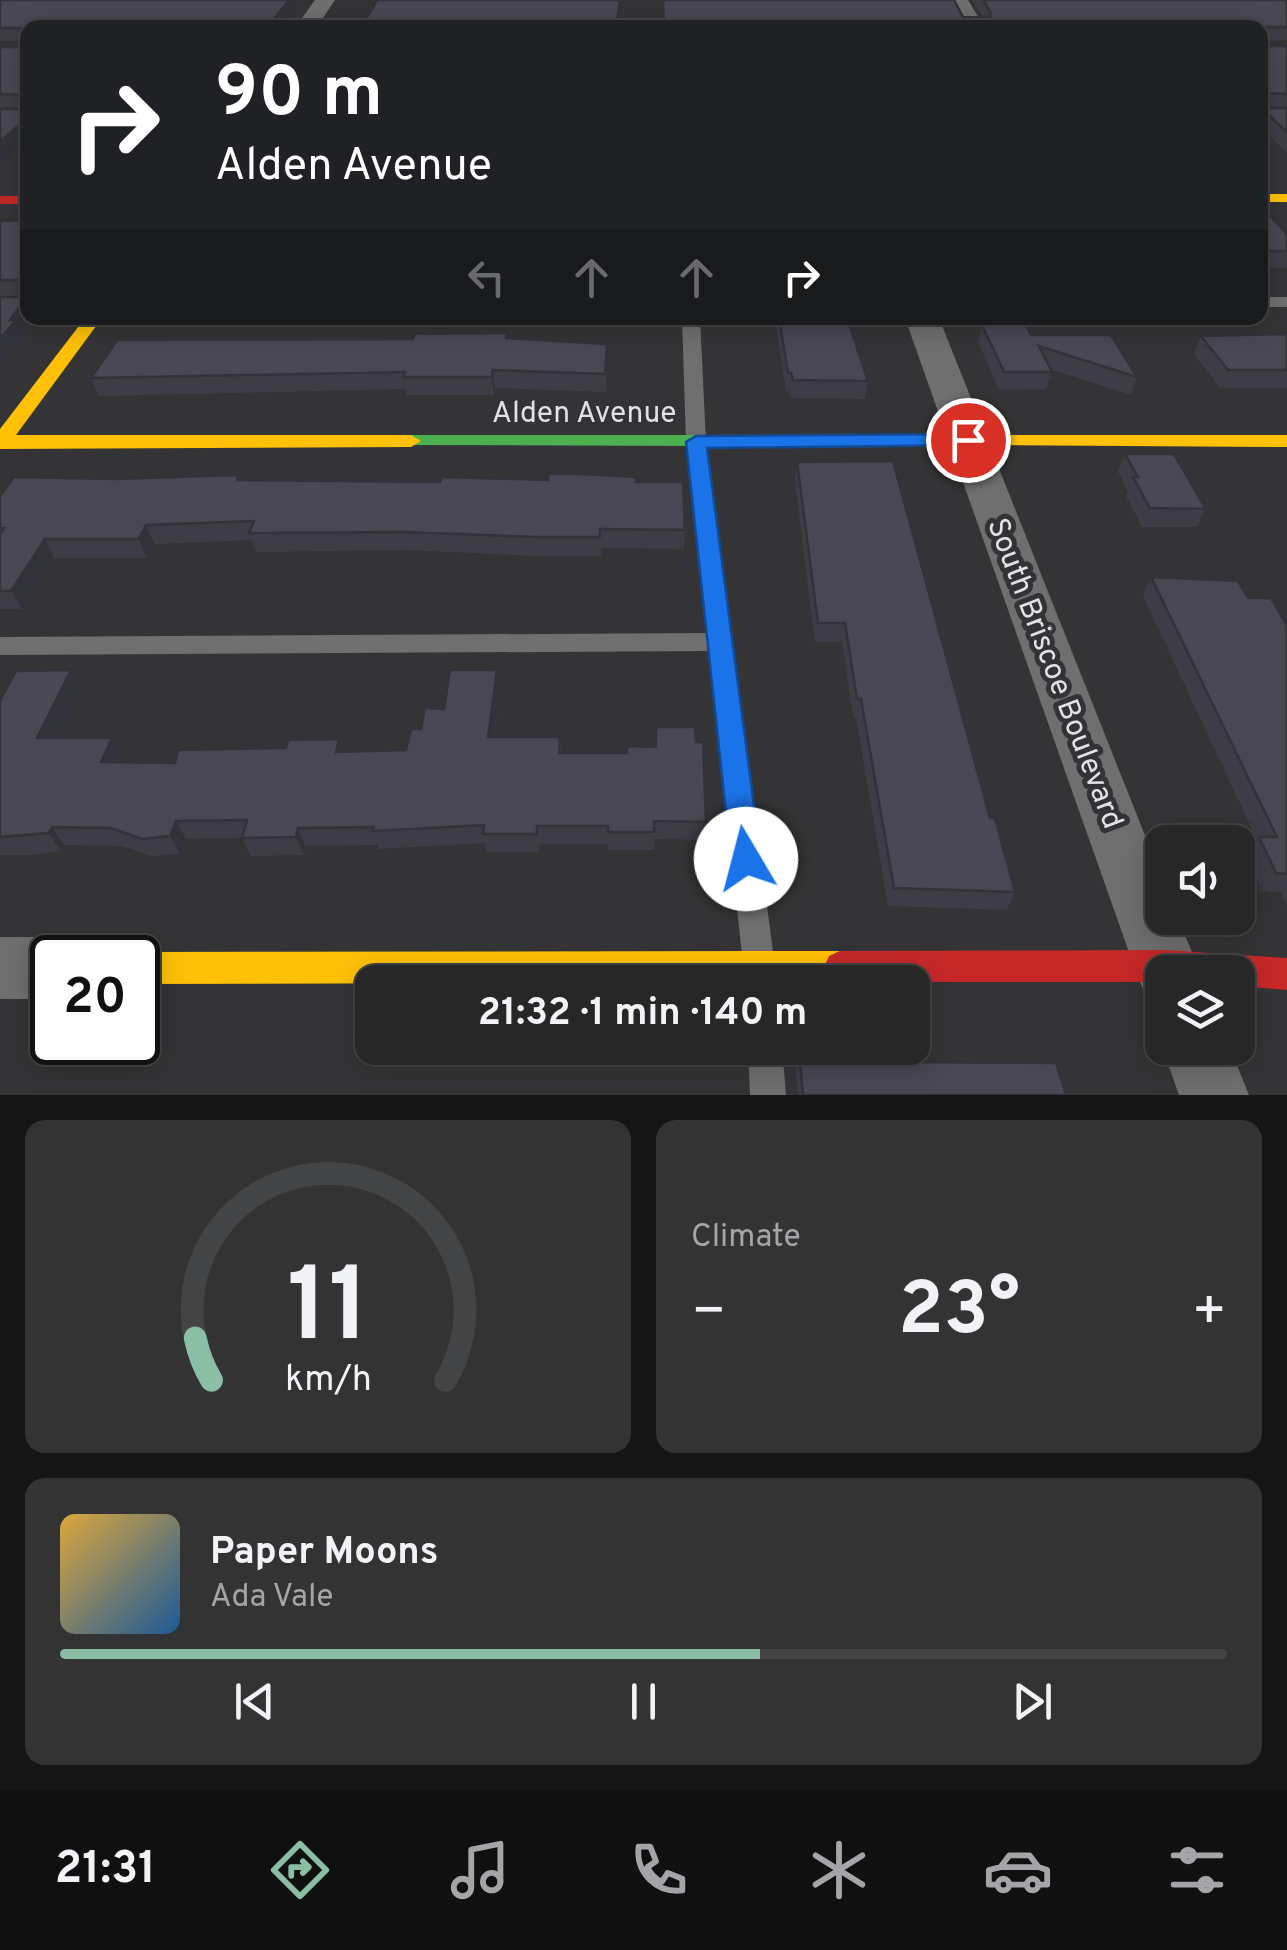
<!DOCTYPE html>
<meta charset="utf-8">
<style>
:root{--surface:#272728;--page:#333334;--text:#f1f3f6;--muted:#a4a5a8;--line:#434445;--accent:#8abfa5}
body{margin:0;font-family:Overpass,sans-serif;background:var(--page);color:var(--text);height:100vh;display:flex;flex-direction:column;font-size:38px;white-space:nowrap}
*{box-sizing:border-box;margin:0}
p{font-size:32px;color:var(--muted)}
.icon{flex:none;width:55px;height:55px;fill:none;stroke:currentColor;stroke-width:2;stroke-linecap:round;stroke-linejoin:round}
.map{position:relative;height:1095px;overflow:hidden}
.side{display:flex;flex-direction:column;gap:25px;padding:25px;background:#151516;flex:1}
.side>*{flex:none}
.hud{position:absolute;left:20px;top:20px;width:1248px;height:305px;border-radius:20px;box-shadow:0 5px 25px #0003,0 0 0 2px var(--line);background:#202124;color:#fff;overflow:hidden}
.fabs{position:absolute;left:1145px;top:825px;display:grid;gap:20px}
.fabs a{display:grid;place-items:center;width:110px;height:110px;border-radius:20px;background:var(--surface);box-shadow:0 5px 25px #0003,0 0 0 2px var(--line);font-size:50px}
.speed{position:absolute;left:30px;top:935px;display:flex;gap:20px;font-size:50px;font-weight:700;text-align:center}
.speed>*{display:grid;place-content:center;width:130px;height:130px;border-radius:50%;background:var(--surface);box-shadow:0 5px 25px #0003,0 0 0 2px var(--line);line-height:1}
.speed .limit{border:5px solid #111;border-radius:15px;background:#fff;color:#111}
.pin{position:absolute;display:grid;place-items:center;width:85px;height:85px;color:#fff;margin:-42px;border:5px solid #fff;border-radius:50%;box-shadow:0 2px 10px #0007}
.me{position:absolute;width:110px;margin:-55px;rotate:352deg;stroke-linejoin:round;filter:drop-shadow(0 0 8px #0008)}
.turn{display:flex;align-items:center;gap:35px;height:210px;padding:0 30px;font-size:45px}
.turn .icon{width:130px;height:130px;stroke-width:2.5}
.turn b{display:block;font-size:70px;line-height:85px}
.lanes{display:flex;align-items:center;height:95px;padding:0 30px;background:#0003;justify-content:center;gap:50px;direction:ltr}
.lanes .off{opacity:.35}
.big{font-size:75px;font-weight:700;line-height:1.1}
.side .tile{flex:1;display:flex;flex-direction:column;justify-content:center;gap:15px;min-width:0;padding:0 35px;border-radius:20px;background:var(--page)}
.side .dial{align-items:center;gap:0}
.dial svg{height:260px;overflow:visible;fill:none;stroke:var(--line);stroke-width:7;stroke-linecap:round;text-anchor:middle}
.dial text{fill:var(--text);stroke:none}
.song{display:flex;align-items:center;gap:30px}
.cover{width:120px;height:120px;border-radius:15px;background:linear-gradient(135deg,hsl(40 70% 55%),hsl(210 70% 35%))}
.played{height:10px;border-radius:5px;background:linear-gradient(90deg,var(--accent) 60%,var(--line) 60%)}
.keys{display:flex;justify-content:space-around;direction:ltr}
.heat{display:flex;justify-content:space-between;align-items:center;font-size:55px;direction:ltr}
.side .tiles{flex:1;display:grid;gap:25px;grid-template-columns:1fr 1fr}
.tile:last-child{grid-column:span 2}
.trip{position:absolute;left:355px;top:965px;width:575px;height:100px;border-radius:20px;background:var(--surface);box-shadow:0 5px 25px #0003,0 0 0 2px var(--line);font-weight:700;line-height:100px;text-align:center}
.tabs{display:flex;height:160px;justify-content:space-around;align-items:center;background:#101010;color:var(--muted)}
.tabs .icon{width:70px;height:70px}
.tabs .active{color:var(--accent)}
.tabs b{font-size:45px;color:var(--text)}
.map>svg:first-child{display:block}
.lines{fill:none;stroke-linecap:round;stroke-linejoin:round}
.lane{fill:#6f6f6f;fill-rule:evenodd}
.street{fill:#6f6f6f;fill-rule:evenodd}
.fast{fill:#4caf50;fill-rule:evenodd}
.slow{fill:#ffc107;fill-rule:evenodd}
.jam{fill:#c62828;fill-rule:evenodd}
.wall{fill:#3e3d47}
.shaded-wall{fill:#32323a}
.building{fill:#484753;stroke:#32323a;stroke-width:2.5}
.route{fill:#1a73e8;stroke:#114b97;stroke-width:2.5}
.labels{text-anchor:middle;stroke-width:10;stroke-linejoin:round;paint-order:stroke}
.street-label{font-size:30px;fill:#e2e2e5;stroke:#333337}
</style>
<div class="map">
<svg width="1287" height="1095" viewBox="0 0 1287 1095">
<rect width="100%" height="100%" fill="#343436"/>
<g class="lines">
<path class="lane" d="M1260 297H1287V307H1260Z
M682 318H700L706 442 777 982H745L709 651 0 655V637L707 633 686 442Z
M748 1048H782L786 1095H750Z"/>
<path class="street" d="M315 0H335L316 28H295Z
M948 0H968L985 28H964Z
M905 318H939L1162 878V918H1178L1200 972H1162V1001L1145 994 1136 972Z
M0 937H52L75 946 80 958H52V999H0Z
M1162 1047 1230 1048 1249 1095H1179Z"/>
<path class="fast" d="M411 435H990L1000 441 990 447 404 445 401 441Z"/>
<path class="slow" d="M1260 194H1287V202H1260Z
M85 318H102L16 435H411L421 441 411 447 0 449V429Z
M990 435H1287V447L983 445 980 441Z
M840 951 851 956 856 967 851 978 840 982 138 984V958H126L138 952Z"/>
<path class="jam" d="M0 196H28V204H0Z
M1166 950 1287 958V990L1238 986V972H1162V982H840L829 978 824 967 829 956 840 951Z"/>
</g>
<path class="wall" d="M0 0 28 28V137L0 164V109H22L0 108V47H26V41H0Z
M662 0 983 18 972 0H1287V40H1262L1263 46H1287V153L1260 127V28H663Z
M1260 216 1287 234V268H1260Z
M28 220V318H31L21 332 24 337 0 368V221Z
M775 318H847L868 381 865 399 791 398 789 391H786Z
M982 325 1031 335 1137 377 1131 395 1050 369 1052 372 1046 389 999 390 978 342Z
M1287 334V388H1220L1194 353 1201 336Z
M508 338 607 362 606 392 495 388 494 395H406L405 389 99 396 91 378Z
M1125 454 1206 509 1197 527H1142L1126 496 1128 491 1118 472Z
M797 462 990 818 1015 892 1007 910 888 906 856 718H853L842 642H815L795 481Z
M114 479 636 482 685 530 684 549 601 548V556H539L408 550 256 552 252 540 154 544 147 558H54L22 609H0V496Z
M1151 577 1248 598 1287 626V905L1281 892 1262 891 1246 855 1257 840 1143 596Z
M71 670 82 689 58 738H112L122 757 120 762 175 763 286 748 339 739 343 752 406 750 421 729 444 709 500 689 494 737H560L562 753H627L696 742 706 822 705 840 654 839V850H609L608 844H540L539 852H486L485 843 378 849 377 845 305 846 304 855 251 856 242 838 186 839 180 854 152 856 122 846 64 845 61 851 29 855H0V701Z
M796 1048H882L884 1062 1066 1095H798L794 1054Z"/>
<path class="shaded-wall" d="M289 0H302L280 28H267Z
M28 117V137L0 164V142Z
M28 295V318H31L21 332 24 337 0 368V339L10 320Z
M493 370 495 388 494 395 492 377Z
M146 525 154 544 147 558 138 539Z
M45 539 54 558 22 609 11 591Z
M71 670 82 689 49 757 37 738Z
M497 670 500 689 491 756 488 737Z
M112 738 122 757 112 780 101 762Z
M339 739 345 758 336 752Z
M176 821 186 839 180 854 170 836Z
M52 827 64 845 61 851 49 833Z
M298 828 305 846 304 855 296 837Z"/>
<path class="building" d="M0 0H289L267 28H28V117L0 142V109H22L26 106 25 95 0 94V47H26V28H0Z
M377 0H620L616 28H361Z
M663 0H954L963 17 990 18 991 13 983 0H1287V27H1262L1263 46H1287V94L1266 93 1262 104 1266 108H1287V132L1260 107V28H664Z
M1260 216 1271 217 1287 234V251H1260Z
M28 220V295L10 320H16L0 339V297H20L24 293 23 280H0V221Z
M779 318H847L868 381 793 380 791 373H788Z
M982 325H1026L1031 335H1111L1137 377 1039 346 1052 372H1004Z
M507 333 506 338 607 344 605 374 493 370 492 377H403L405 372 91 378 117 340 413 339 415 334Z
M1287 334V370H1228L1201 336Z
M1125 454H1174L1206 509 1150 508 1133 477H1138Z
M893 461 990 818H995L1015 892 894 888 861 699H857L845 623H818L797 462Z
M548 474H580L636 477V482H683L685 530 600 529V537H537L404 532 249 533 254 521 146 525 138 539H45L11 591H0V535L4 528H0V496L14 477 114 479 239 475 237 480 440 482 442 477 548 480Z
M1151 577 1238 581 1248 598H1271L1287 626V874L1276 873 1259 837H1277Z
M71 670 37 738H112L101 762 175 763 178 750 286 748 288 740 339 739 336 752 406 750 411 729H421L425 708 444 709 450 670H497L488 737H560L559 753H627V746L656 747V727H695L696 742H703L706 822 654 821V832H608V826H537V834H483L484 825 373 831 374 827 298 828 296 837 242 838 247 820 176 821 170 836 142 839 111 828 52 827 49 833 0 837V701L16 671Z
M799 1048H882L884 1062 1056 1063 1066 1095H803Z"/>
<path class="route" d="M968 434 976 436V445L707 448 761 859 756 868 746 872 735 868 731 859 686 442 696 436Z"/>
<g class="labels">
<g class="street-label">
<text x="584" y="422">Alden Avenue</text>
<text transform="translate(1056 673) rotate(69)" y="10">South Briscoe Boulevard</text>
</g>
</g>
</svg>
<div class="fabs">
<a><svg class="icon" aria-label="sound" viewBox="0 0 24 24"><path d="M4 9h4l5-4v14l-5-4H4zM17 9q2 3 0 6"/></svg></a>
<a><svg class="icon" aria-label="layers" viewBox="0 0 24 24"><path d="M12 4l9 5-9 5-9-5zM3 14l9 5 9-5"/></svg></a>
</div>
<div class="speed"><div class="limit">20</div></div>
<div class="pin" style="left:968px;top:440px;background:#d93025"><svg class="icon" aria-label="arrive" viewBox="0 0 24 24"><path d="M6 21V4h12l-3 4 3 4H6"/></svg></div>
<svg class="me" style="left:746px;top:859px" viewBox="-20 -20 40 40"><circle r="19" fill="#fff"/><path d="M0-13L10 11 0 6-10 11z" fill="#1a73e8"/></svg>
<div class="trip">21:32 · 1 min · 140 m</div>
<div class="hud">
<div class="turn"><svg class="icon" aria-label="right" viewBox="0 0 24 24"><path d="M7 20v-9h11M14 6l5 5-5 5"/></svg><div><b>90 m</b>Alden Avenue</div></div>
<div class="lanes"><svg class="icon off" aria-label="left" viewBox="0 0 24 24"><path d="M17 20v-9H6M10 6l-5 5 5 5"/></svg><svg class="icon off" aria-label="ahead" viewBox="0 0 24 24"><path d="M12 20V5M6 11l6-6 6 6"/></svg><svg class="icon off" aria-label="ahead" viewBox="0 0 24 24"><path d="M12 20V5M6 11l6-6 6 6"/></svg><svg class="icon" aria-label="right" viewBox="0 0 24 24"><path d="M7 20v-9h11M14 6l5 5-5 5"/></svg></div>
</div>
</div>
<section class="side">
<div class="tiles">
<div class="tile dial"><svg viewBox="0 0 100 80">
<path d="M14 69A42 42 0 1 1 86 69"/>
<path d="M14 69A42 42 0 0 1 9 56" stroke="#8abfa5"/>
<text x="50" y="56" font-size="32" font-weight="700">11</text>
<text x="50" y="72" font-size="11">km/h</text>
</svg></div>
<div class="tile"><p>Climate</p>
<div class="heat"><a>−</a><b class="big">23°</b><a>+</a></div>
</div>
<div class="tile">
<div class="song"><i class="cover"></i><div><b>Paper Moons</b><p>Ada Vale</p></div></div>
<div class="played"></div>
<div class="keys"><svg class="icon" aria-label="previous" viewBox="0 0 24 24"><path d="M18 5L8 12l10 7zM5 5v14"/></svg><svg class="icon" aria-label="pause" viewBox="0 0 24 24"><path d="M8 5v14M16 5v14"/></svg><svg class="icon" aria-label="next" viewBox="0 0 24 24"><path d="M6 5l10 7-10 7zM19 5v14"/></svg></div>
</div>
</div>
</section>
<nav class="tabs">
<b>21:31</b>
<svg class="icon active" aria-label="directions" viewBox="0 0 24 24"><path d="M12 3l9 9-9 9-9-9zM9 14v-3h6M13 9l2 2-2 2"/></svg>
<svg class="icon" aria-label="music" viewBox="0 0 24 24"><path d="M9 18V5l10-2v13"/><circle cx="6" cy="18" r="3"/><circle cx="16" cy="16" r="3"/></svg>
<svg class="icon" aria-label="phone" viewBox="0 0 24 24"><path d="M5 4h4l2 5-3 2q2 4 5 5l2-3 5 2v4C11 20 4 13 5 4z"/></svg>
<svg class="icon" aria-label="climate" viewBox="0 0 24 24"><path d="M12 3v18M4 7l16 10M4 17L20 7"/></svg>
<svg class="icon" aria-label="car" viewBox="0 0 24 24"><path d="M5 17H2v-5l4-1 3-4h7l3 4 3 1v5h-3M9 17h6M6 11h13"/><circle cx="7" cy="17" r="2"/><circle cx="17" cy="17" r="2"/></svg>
<svg class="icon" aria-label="filters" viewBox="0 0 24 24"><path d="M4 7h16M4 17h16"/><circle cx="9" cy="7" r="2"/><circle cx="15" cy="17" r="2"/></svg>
</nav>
